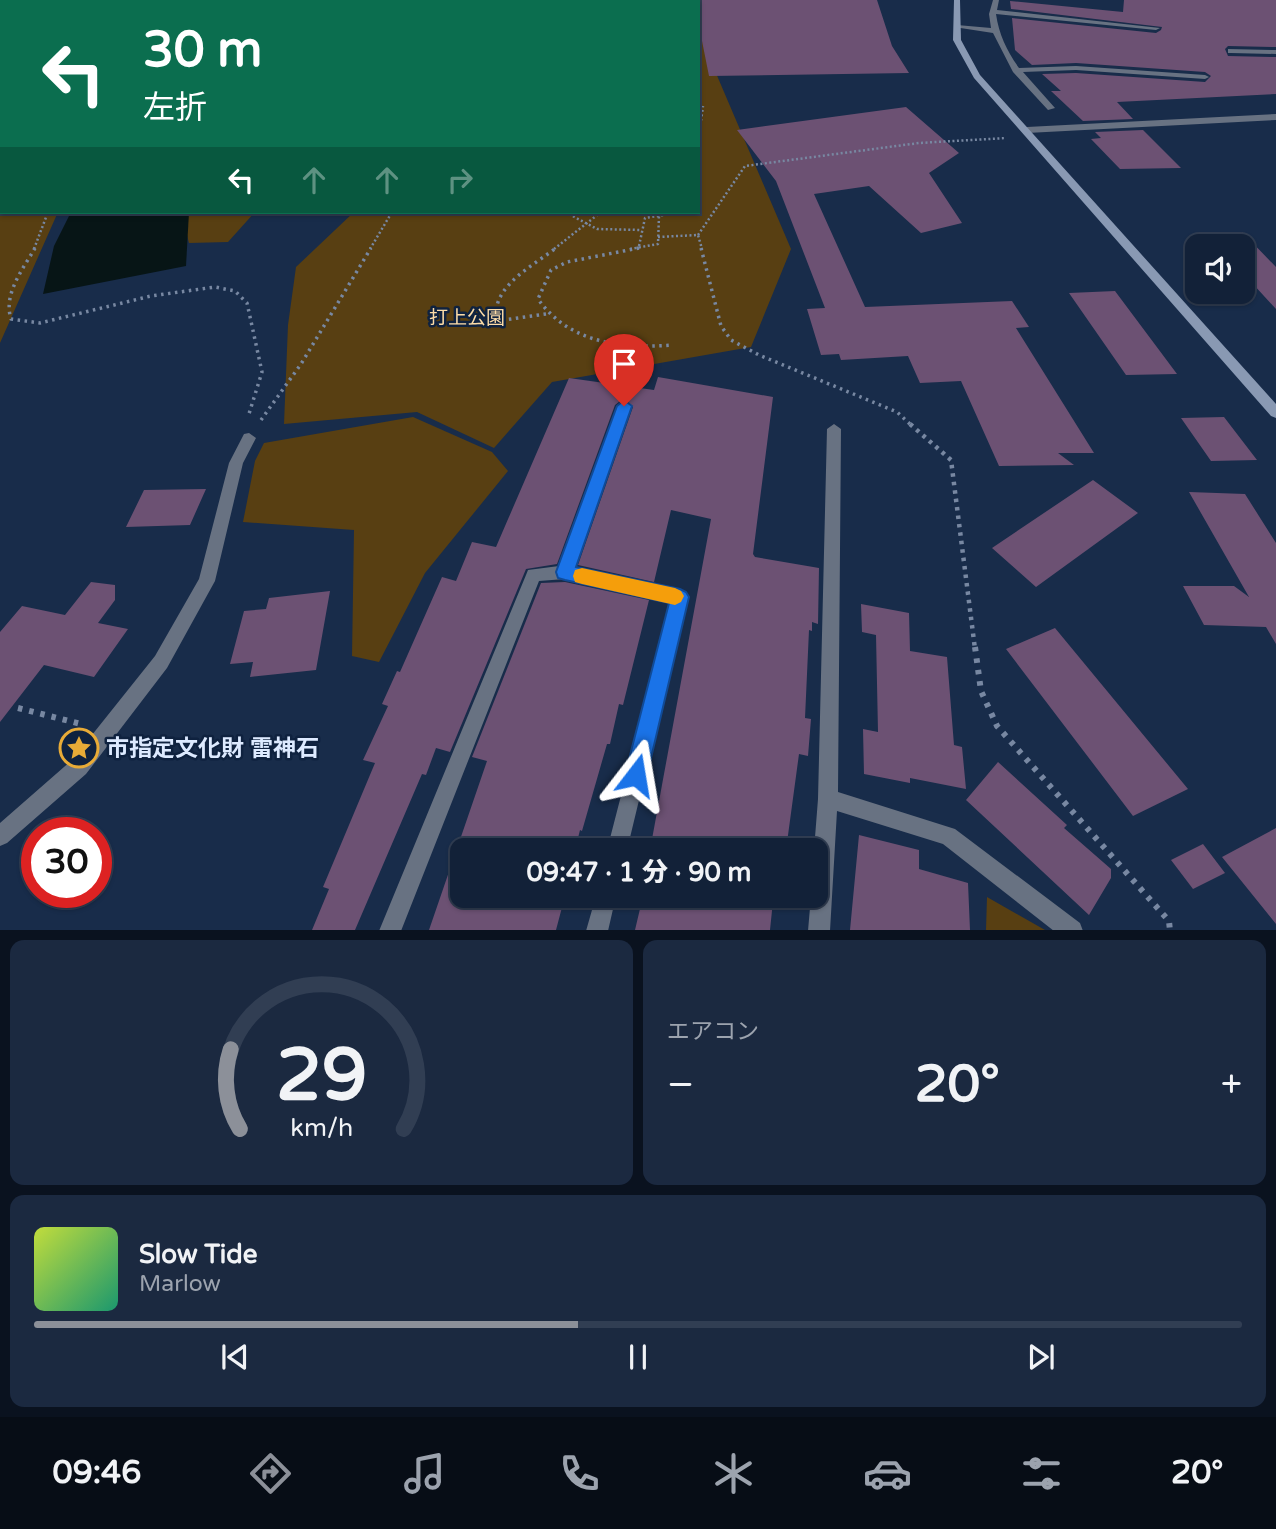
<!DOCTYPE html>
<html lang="ja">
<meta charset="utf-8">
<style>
:root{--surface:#122138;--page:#1b2940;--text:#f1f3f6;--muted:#9ca3ae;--line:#313e53;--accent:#8c9099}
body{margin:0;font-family:"Varela Round","Noto Sans JP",sans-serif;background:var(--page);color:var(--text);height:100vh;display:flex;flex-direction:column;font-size:26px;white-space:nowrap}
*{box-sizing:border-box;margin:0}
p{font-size:23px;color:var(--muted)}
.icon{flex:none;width:38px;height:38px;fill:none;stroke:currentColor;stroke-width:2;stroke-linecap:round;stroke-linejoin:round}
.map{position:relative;height:930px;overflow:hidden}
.side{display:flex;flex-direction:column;gap:10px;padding:10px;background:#0a121f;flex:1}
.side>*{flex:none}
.hud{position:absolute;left:0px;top:0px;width:700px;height:214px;box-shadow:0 2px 5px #0004,0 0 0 2px var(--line);background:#0b6e4f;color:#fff;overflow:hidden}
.controls{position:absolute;left:1185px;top:234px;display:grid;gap:14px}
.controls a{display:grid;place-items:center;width:70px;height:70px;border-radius:14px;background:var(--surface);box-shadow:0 2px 5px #0004,0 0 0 2px var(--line);font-size:35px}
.speed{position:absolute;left:21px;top:817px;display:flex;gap:14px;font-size:35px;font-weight:700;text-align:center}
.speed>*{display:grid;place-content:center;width:91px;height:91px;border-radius:50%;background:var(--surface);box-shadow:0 2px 5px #0004,0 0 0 2px var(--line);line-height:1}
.speed .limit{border:10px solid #d22;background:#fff;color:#111}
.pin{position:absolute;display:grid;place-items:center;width:60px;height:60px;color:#fff;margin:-72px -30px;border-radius:50% 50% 50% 0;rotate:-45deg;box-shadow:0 0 7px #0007}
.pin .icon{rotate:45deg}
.me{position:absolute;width:77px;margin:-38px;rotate:14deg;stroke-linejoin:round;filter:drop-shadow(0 0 5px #0008)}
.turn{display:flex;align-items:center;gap:24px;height:147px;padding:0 28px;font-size:32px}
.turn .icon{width:91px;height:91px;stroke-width:2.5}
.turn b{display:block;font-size:49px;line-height:60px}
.lanes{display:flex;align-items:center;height:66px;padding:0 28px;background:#0003;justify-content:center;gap:35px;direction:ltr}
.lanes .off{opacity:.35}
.big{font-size:52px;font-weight:800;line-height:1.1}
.side .tile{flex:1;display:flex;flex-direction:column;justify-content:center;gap:10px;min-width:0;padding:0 24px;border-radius:14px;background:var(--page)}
.side .dial{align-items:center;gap:0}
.dial svg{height:182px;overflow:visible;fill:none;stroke:var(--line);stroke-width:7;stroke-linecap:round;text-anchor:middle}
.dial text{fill:var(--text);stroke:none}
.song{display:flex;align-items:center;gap:21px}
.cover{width:84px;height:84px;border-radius:10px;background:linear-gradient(135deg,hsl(70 70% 55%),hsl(160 70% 35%))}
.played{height:7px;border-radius:4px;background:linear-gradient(90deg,var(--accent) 45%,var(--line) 45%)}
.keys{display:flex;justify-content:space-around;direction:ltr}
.heat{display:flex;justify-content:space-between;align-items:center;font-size:38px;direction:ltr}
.side .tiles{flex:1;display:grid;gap:10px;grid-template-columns:1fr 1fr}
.tile:last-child{grid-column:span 2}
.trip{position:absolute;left:450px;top:838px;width:378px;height:70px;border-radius:14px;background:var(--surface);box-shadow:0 2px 5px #0004,0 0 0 2px var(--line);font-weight:800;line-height:70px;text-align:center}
.menu{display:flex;height:112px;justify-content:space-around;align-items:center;background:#070d16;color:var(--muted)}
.menu .icon{width:49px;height:49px}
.menu .active{color:var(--accent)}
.menu b{font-size:32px;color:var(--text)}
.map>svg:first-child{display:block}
.green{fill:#583f12}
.water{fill:#071516}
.building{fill:#6c5173}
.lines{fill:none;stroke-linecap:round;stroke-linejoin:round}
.path-far3{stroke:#7888a2;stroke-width:2.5;stroke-dasharray:2 2.5;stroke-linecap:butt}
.path-far2{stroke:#7888a2;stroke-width:3.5;stroke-dasharray:2.5 4.5;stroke-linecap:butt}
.path-far1{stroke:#7888a2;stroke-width:4.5;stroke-dasharray:3.5 5;stroke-linecap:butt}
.path{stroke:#7888a2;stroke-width:6;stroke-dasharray:4.5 7;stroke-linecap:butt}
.lane{fill:#687282;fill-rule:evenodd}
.street{fill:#687282;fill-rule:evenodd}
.secondary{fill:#8999b3;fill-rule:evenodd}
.route{fill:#1a73e8;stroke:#114b97;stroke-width:2}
.slow{fill:#f59e0b}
.labels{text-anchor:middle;stroke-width:5;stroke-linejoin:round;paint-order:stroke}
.park-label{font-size:19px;fill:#fddca7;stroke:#0f223f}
.near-poi-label{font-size:23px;font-weight:bold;fill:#ddeaff;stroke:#0f223f;text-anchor:start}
</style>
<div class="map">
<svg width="1276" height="931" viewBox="0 0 1276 931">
<rect width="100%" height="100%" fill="#182c4a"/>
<path class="green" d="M177 0H458L168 2Z
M698 31 791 249 751 347 552 382 494 448 417 412 284 424 288 325 296 267 354 212H698Z
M0 185 2 212H58L0 343Z
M181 212H255L228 242 189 243Z
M413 417 492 452 508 471 425 573 379 662 352 656 354 530 243 522 255 461 264 443Z
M987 897 1045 930H986Z"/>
<path class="water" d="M71 212H189L186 266 43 294 54 246Z"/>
<path class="building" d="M698 0H877L892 46 909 73 709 76 702 41H698Z
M1124 0H1276V47L1228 46 1225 49 1228 56 1276 57V94L1117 102 1133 119 1083 121 1051 91H1061L1042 74 1076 73 1205 82 1211 76 1205 72 1076 63 1032 65 1015 50 1012 18 1156 33 1161 30 1162 27 1011 9 1010 1 1123 12Z
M906 107 959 153 929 173 962 223 921 233 869 186 814 194 865 307 1012 301 1029 327 1016 328 1094 453H1058L1074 465 999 466 961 381 920 383 908 356 841 360 839 354 821 355 807 309 825 308 776 181 737 130Z
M1143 130 1181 168 1120 169 1091 139 1101 138 1095 132Z
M1242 232 1276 267V309L1242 272Z
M1115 291 1177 374 1126 375 1069 293Z
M658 377 773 397 753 554 755 557 819 568 818 624 812 622V631L809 630 805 718 811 719 808 756 799 754 786 850H650L711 519 671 510 654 582 578 565 633 407 624 398 615 405 557 564 526 569 450 752 436 748 426 775 422 774 355 930H312L329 889 323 887 375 763 363 760 388 706 382 704 397 671 400 672 442 577 456 581 472 542 496 547 569 378 654 390Z
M1224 417 1257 460 1211 461 1181 418Z
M1093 480 1138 513 1036 587 992 548Z
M206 489 190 525 126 527 144 490Z
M1189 492 1245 494 1276 543V644L1266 627 1204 625 1183 586H1234L1249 597Z
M91 582 115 585V600L98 623 128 629 94 677 44 665 0 722V632L22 606 65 615Z
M565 582 649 600 623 705 619 704 610 744H607L582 831 580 830 575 850H462V896H565L556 930H429L487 761 472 757 541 583Z
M330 591 316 670 250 677 253 662 230 664 244 611 266 609 269 598Z
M861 604 909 613 910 651 947 657 954 745 962 747 966 789 910 778V783L864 774 863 729 878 732 876 635 862 632Z
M1055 628 1188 789 1133 816 1006 649Z
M998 762 1067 825 1064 828 1111 869V878L1089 915 966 800Z
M1276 828V924L1222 857Z
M859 835 919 850V869L968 883 970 930H850Z
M1203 844 1225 873 1193 889 1171 860Z
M643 896H781L780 904 773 901 770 930H635Z"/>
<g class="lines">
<path class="path-far3" d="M365 0 369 2
M698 143 703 106
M565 212 597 229 641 230
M698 235 745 166 919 143 1006 138
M658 237 698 235 702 249
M639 246 645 218 683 212
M34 249 48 212
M370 249 392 212
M554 249 601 212
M630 249 658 244 659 216"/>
<path class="path-far2" d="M35 248C23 269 3 294 11 319L40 323 151 296 215 287 235 291 247 303 262 372 248 417
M639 248 567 262 551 270 538 299C569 343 621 349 672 345
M701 248 721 326 731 340 759 355 897 412 912 426
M546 314 504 320 496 314C496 284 534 265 556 248
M261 420 301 364 371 248"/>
<path class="path-far1" d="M910 424 951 460 975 649"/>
<path class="path" d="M975 647 981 691 997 726 1169 921 1170 931
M18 708 81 724"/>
<path class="lane" d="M993 0H999L997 10 1160 28 1156 30 996 14C999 35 1007 51 1019 68L1076 66 1205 75 1209 77 1205 79 1076 70 1023 72 1055 108 1048 110 1013 72 993 33 954 27 957 25 991 28 989 14Z
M1228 49 1276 50V54L1231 53H1228Z"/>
<path class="street" d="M1276 114V120L1027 133 1023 130 1027 127Z
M624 401 631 406 575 567 680 590 686 592 688 597 627 850H607L671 602 565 579 539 581 401 931H379L526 575 528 570 559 566 617 406Z
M834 424 841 429 838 792 955 829 1080 923 1083 931H1054L943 844 837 811 830 931H808L811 896H816L814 850 818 799 827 429Z
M249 433 256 438 243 463 215 581 167 668 86 774 7 843 0 846V823L72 760 155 656 199 579 229 463 244 434Z
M596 896H616L608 931H586Z"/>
<path class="secondary" d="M954 0H960L961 40 980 75 1276 404V418L1271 416 974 78 953 40Z"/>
</g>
<path class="route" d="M624 400 632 406 576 567 680 589 686 592 689 597 647 775 644 782 636 785 628 782 625 775 669 603 565 580 558 578 556 572 617 406Z"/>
<path class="slow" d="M582 568 675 588 681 591 684 596 681 602 675 605 582 584 575 582 573 576 575 570Z"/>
<defs>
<symbol id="sight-ring" viewBox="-11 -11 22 22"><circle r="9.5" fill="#0f223f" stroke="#e8ab37" stroke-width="1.5"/><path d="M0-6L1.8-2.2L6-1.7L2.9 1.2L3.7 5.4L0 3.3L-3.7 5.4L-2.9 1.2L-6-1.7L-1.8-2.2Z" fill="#e8ab37"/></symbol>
</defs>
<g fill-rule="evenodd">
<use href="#sight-ring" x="57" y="726" width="44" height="44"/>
</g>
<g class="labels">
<g class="park-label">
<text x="467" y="324">打上公園</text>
</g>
<g class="near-poi-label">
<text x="106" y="756">市指定文化財 雷神石</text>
</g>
</g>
</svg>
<div class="controls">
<a><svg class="icon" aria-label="sound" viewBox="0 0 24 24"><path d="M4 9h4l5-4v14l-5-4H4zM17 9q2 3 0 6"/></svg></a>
</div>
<div class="speed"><div class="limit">30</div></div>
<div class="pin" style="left:624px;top:406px;background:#d93025"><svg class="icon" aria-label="arrive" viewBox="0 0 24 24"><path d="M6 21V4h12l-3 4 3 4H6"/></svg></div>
<svg class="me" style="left:636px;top:775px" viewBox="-20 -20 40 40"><path d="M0-17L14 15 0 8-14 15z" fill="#1a73e8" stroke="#fff" stroke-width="4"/></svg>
<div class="trip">09:47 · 1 分 · 90 m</div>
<div class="hud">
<div class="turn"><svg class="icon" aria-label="left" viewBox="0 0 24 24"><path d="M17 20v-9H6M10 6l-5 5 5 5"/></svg><div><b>30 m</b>左折</div></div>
<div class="lanes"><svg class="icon" aria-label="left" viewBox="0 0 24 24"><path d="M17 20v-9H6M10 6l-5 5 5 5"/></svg><svg class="icon off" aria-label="ahead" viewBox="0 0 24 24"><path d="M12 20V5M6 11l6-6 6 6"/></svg><svg class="icon off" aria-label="ahead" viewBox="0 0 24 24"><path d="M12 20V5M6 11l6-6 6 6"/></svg><svg class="icon off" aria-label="right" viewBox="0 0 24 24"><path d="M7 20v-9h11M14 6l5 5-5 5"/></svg></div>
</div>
</div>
<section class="side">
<div class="tiles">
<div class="tile dial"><svg viewBox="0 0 100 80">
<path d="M14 69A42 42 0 1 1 86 69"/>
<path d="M14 69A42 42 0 0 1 10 34" stroke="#8c9099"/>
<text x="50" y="56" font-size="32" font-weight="700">29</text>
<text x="50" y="72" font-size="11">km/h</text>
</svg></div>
<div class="tile"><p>エアコン</p>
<div class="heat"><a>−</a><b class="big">20°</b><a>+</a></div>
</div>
<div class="tile">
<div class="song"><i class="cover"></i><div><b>Slow Tide</b><p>Marlow</p></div></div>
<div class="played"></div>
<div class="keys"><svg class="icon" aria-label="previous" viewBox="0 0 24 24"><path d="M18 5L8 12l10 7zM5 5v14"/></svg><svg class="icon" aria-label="pause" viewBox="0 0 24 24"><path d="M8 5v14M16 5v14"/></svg><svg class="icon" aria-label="next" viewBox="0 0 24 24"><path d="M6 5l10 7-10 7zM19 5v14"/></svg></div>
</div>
</div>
</section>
<nav class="menu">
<b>09:46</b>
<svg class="icon active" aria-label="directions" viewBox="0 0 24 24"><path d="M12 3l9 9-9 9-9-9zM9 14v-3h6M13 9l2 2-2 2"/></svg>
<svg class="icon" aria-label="music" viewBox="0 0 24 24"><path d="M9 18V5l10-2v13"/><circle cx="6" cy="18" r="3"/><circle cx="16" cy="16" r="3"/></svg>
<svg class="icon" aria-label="phone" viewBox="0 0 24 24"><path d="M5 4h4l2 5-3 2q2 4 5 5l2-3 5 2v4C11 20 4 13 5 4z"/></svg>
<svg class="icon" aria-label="climate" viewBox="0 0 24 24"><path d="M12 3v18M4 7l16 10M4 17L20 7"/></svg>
<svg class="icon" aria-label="car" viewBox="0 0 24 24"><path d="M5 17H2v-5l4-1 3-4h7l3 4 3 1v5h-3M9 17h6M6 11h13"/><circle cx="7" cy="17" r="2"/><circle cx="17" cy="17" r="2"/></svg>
<svg class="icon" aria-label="filters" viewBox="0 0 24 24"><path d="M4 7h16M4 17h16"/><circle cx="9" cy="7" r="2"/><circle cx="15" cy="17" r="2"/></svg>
<b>20°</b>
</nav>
